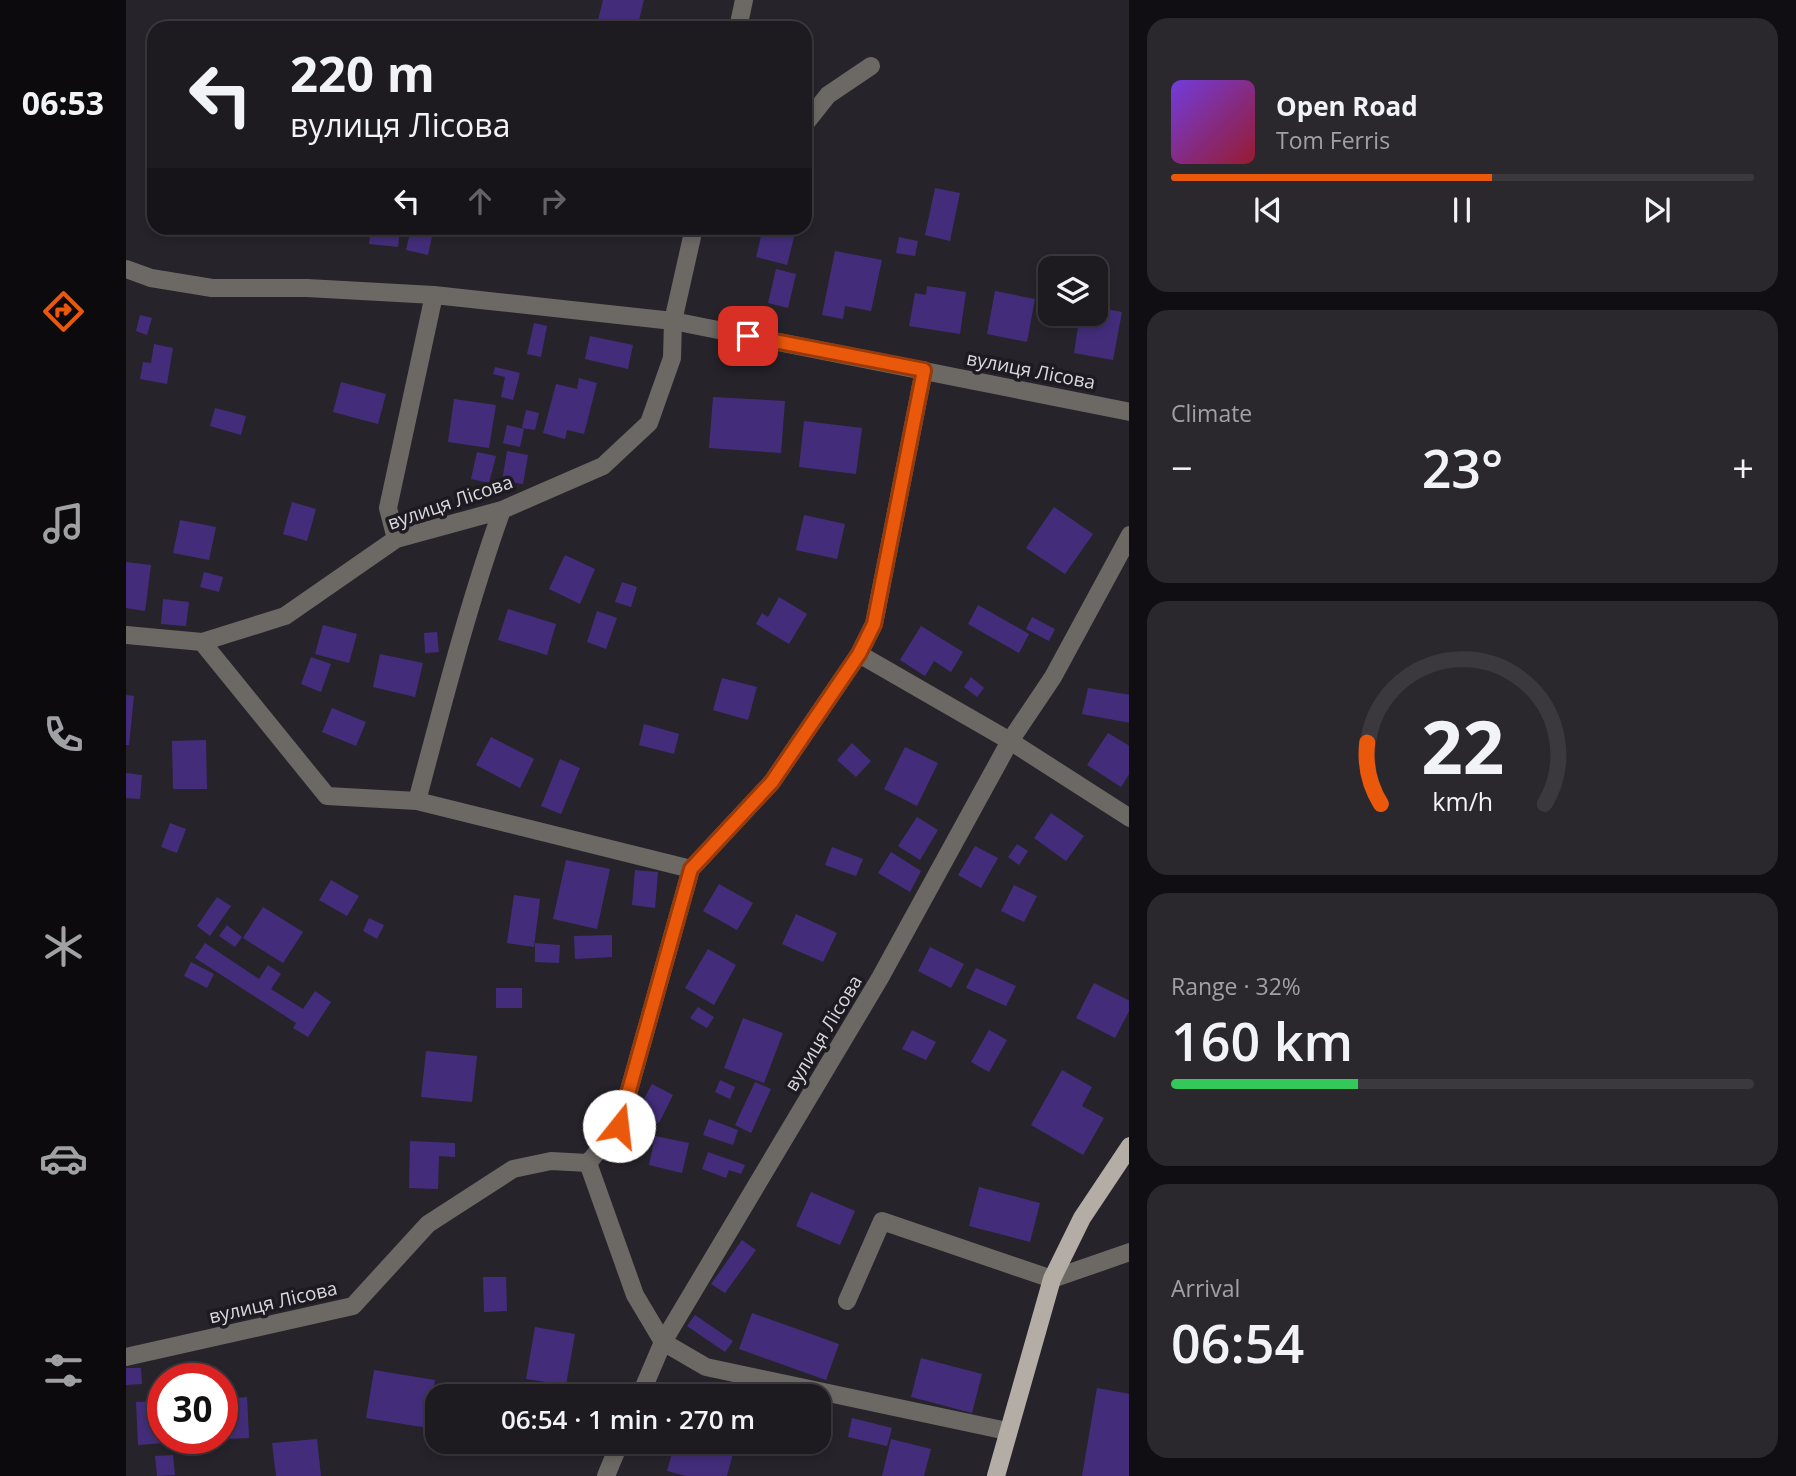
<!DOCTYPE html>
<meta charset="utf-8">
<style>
:root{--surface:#1d1a20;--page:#2a272d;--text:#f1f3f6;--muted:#a0a1a5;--line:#3b383e;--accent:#ea580c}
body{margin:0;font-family:"Open Sans",sans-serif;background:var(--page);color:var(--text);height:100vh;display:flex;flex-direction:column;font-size:26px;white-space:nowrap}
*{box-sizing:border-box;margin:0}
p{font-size:23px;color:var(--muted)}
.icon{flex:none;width:38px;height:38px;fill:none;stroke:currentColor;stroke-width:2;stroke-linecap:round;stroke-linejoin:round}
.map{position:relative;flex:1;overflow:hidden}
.sheet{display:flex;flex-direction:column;gap:18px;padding:18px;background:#100e12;width:667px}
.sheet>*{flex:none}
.banner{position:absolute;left:21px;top:21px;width:665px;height:214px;border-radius:21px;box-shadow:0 4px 10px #0003,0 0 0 2px var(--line);background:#1d1a20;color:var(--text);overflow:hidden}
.fabs{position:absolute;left:912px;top:256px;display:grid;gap:14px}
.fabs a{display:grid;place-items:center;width:70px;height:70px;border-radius:14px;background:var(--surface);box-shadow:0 4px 10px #0003,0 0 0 2px var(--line);font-size:35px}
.speed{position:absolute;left:21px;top:1363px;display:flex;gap:14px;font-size:35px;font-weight:700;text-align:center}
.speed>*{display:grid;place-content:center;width:91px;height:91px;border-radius:50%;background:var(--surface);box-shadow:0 4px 10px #0003,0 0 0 2px var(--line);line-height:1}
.speed .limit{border:10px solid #d22;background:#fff;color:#111}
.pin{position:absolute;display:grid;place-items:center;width:60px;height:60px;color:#fff;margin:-30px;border-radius:14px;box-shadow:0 4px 10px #0006}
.me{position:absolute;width:77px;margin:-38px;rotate:16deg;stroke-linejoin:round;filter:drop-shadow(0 0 5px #0008)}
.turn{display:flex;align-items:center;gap:24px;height:147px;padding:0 28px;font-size:32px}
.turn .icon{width:91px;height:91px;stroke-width:2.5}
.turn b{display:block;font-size:49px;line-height:60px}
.lanes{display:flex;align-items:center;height:66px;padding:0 28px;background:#0003;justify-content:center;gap:35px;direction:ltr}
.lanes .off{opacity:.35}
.big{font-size:52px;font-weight:600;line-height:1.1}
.sheet .tile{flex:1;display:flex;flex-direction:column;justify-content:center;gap:10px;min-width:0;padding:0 24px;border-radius:21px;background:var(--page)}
.sheet .dial{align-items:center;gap:0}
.dial svg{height:182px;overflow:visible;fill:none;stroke:var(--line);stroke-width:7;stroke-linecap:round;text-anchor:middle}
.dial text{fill:var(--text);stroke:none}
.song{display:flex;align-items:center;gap:21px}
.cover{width:84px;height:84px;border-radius:10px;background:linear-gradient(135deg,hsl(260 70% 55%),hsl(350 70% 35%))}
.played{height:7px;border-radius:4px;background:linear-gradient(90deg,var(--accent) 55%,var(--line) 55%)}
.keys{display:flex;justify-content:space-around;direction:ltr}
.heat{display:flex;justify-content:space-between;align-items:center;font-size:38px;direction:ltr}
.charge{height:10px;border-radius:5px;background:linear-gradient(90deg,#34c759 32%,var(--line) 0)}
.trip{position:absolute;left:299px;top:1384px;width:406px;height:70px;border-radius:21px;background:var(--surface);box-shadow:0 4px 10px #0003,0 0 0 2px var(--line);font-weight:600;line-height:70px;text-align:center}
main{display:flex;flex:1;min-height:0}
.menu{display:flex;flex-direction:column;width:126px;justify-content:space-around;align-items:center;background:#0c0a0d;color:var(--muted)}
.menu .icon{width:49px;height:49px}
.menu .active{color:var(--accent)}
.menu b{font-size:32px;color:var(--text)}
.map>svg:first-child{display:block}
.building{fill:#432d7b}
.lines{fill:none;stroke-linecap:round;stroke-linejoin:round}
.minor{stroke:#6c6965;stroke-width:18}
.major{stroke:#b3ada5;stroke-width:18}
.route-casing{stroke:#983908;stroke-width:18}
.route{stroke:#ea580c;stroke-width:12}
.labels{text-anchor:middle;stroke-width:7;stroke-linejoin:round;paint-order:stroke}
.street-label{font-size:19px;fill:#dbd9de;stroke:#1e1a21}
</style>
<main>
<nav class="menu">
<b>06:53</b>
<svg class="icon active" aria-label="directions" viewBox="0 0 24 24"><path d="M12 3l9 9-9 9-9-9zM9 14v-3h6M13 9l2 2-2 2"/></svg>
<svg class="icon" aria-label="music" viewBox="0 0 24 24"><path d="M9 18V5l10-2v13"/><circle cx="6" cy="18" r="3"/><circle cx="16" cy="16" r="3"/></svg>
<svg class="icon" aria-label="phone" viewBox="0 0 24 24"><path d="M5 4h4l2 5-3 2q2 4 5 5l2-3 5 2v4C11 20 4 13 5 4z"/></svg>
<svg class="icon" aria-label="climate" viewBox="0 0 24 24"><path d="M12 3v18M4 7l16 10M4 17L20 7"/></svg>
<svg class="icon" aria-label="car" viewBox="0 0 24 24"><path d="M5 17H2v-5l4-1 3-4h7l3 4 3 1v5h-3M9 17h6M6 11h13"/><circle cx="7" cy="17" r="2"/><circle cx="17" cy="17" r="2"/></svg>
<svg class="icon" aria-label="filters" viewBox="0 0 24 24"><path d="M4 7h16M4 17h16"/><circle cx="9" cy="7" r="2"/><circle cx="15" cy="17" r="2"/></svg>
</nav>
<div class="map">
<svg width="1004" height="1476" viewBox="0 0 1004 1476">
<rect width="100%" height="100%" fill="#27232b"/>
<path class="building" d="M477 0H518L511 28H470Z
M809 188 834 193 824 241 799 235Z
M245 228H274L272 247 243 244Z
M285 228H308L302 255 280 250Z
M637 228 670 230 661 265 630 257Z
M773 237 792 241 789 256 770 253Z
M709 251 756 260 745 311 719 306 717 319 696 315Z
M650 269 670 274 662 308 642 303Z
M801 286 840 292 834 334 783 326 789 293 800 295Z
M869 291 909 299 901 342 861 334Z
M970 307 996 312 987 360 948 353 954 313H970Z
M14 315 26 318 21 335 10 331Z
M408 323 421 326 415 357 401 354Z
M464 336 507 345 502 369 459 359Z
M28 344 47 348 41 384 14 379 17 362 25 363Z
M369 367 394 373 387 400 375 397 379 377 367 374Z
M453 378 471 383 458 434 441 430 439 439 417 433 430 384 451 389Z
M215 382 260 394 252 424 207 412Z
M587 397 659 401 655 453 583 448Z
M328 399 370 405 363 448 322 442Z
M89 408 120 416 115 435 84 426Z
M400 410 413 413 409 430 396 428Z
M678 421 736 428 730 474 673 467Z
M381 425 398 429 394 447 377 443Z
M381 451 402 455 397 484 376 481Z
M351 452 370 456 363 483 345 479Z
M166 502 190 509 181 541 157 534Z
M928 507 967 534 939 574 900 548Z
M678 515 719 524 711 559 670 550Z
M54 520 90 527 83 560 47 553Z
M439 555 469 569 454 604 423 589Z
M0 562 25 565 19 611 0 608Z
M78 572 97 577 93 592 74 587Z
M496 582 511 587 505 607 489 602Z
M653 597 681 614 663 644 630 624 636 613 642 617Z
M37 599 63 602 60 626 35 624Z
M852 605 903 634 893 653 842 624Z
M382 609 430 624 421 655 372 640Z
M471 611 491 618 480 649 461 642Z
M906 617 929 629 923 641 900 629Z
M197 625 231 634 223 663 189 654Z
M795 626 837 652 825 672 808 661 799 676 774 660Z
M311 632 313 652 299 653 298 633Z
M254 654 297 663 289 697 247 687Z
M185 657 205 664 195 692 175 684Z
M845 677 858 688 851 697 838 687Z
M596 678 631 687 622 720 587 710Z
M962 688 1004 695V723L956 714Z
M0 695 8 696 3 745H0Z
M206 708 240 722 230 746 196 732Z
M518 724 553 734 548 754 513 745Z
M982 733 1004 746V773L995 787 961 765Z
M365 737 408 759 394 788 350 765Z
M80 740 81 789H47L46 741Z
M726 743 745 761 730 777 711 760Z
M779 747 812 763 791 806 758 789Z
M434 759 454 768 435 814 415 806Z
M0 773 16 775 14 799 0 798Z
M925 813 958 836 940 861 908 838Z
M791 817 812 830 794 860 772 846Z
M44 823 60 829 51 853 35 847Z
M891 844 902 851 893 865 882 857Z
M849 846 872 858 855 888 832 875Z
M706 847 737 859 730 876 699 865Z
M765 852 795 871 784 892 752 873Z
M440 860 484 869 471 929 427 919Z
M509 870 532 872 529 908 506 905Z
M205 880 233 896 221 916 193 900Z
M593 884 627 903 611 930 577 911Z
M888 885 911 896 898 922 875 911Z
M388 895 414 899 408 947 381 943Z
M91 897 105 906 84 936 71 926Z
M137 907 177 932 157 963 117 938Z
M670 914 711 933 697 962 656 944Z
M243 918 258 925 251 939 237 931Z
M101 925 116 937 109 947 93 936Z
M486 935V957L449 959 448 936Z
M79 943 133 979 142 965 155 974 145 989 177 1009 189 991 205 1002 182 1037 167 1028 170 1023 69 958Z
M409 943 434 945 433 963 409 962Z
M804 947 838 964 825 988 792 971Z
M582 949 610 965 588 1005 559 988Z
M65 962 88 974 81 988 58 976Z
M850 968 890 986 880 1006 840 988Z
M968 983 1004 1001V1009L989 1038 950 1018Z
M370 988H396V1008H370Z
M572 1007 588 1017 581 1028 564 1018Z
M617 1018 657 1033 638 1083 598 1068Z
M786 1030 810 1042 800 1060 776 1049Z
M863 1030 881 1040 863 1072 845 1062Z
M300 1051 351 1056 346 1102 295 1097Z
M936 1070 966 1087 956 1106 978 1118 957 1155 905 1125Z
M594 1080 609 1087 604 1099 589 1092Z
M629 1082 645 1089 625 1133 609 1125Z
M526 1084 547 1095 533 1123 511 1112Z
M583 1119 612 1130 607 1145 577 1135Z
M529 1136 563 1143 556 1173 523 1165Z
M284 1141 329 1143V1157L313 1156 312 1189 283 1188Z
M582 1152 619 1165 615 1174 603 1170 600 1178 576 1169Z
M853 1187 914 1203 904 1242 843 1226Z
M685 1192 729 1211 714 1245 670 1226Z
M616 1240 630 1250 599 1293 585 1284Z
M357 1277H380L381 1311 358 1312Z
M626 1313 713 1344 700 1380 613 1349Z
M569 1315 607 1341 599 1352 561 1326Z
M409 1327 449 1334 440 1385 400 1379Z
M795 1358 856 1374 846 1413 785 1397Z
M0 1368H15L16 1384 0 1385Z
M248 1370 309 1380 302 1428 240 1418Z
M971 1388 1004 1394V1476H956Z
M121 1397 123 1438 96 1439V1399Z
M37 1401V1438H54V1442L12 1445 10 1402Z
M726 1418 766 1428 761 1446 722 1437Z
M191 1439 195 1476H150L146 1443Z
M765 1439 805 1449 798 1476H756Z
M549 1442H610L601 1476H560L541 1471Z
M47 1455 49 1475 31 1476 29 1456Z"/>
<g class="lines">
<path class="minor" d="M612 28 618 0
M679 124 702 95 745 66
M0 269 25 278 86 288H181L308 295 547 321 1004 412
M798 370 748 624 733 654 646 782 565 869 493 1126 462 1163 509 1295 537 1342 580 1367 881 1431
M270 539 262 508 308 295
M0 635 76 642 201 796 291 801 565 869
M76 642 159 616 270 539 376 510 477 466 523 423 546 358 547 321 568 228
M733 654 884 741 1004 818
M291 801C317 703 342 605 376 510
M721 1301 756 1221 926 1279 1004 1252
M0 1357 227 1306 302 1224 387 1169 425 1161 462 1163
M514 1396 537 1342 754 978 884 741 927 677 1004 535
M480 1476 494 1442"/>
<path class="major" d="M870 1476 926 1279 956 1218 1004 1146"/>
</g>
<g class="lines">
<defs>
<path id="route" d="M493 1126 565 869 646 782 733 654 748 624 798 370 622 336"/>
</defs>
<use href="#route" class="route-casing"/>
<use href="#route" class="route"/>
</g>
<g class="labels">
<g class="street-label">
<text transform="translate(905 370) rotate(11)" y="7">вулиця Лісова</text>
<text transform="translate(324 502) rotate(-19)" y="7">вулиця Лісова</text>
<text transform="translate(697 1033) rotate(-59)" y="7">вулиця Лісова</text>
<text transform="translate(147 1302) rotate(-13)" y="7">вулиця Лісова</text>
</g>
</g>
</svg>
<div class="fabs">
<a><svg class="icon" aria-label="layers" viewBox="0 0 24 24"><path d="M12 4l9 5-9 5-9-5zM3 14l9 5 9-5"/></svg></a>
</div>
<div class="speed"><div class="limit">30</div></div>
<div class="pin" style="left:622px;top:336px;background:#d93025"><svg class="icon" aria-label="arrive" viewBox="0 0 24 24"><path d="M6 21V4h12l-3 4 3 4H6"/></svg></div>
<svg class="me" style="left:493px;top:1126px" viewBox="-20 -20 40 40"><circle r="19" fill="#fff"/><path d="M0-13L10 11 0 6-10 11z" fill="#ea580c"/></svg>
<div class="trip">06:54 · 1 min · 270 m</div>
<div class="banner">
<div class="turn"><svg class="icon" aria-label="left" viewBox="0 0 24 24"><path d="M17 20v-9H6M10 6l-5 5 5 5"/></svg><div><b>220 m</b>вулиця Лісова</div></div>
<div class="lanes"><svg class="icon" aria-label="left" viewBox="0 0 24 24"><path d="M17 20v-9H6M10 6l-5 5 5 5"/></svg><svg class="icon off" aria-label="ahead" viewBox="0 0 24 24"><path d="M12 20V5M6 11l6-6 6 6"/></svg><svg class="icon off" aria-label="right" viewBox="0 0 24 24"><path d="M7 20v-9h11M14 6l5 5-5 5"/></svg></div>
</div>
</div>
<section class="sheet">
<div class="tile">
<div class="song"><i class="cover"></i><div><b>Open Road</b><p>Tom Ferris</p></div></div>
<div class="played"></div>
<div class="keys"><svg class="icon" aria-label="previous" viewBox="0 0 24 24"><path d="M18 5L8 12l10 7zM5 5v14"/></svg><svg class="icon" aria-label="pause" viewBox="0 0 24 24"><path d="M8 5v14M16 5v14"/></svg><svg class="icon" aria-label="next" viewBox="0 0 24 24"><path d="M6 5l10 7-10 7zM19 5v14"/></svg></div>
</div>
<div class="tile"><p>Climate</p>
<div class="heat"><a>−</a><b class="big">23°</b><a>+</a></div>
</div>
<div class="tile dial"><svg viewBox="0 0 100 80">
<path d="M14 69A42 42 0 1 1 86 69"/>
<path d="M14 69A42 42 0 0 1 8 42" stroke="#ea580c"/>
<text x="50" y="56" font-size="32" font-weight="700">22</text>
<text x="50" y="72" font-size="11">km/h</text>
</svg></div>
<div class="tile"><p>Range · 32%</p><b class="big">160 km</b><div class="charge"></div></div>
<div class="tile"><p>Arrival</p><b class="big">06:54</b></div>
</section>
</main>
